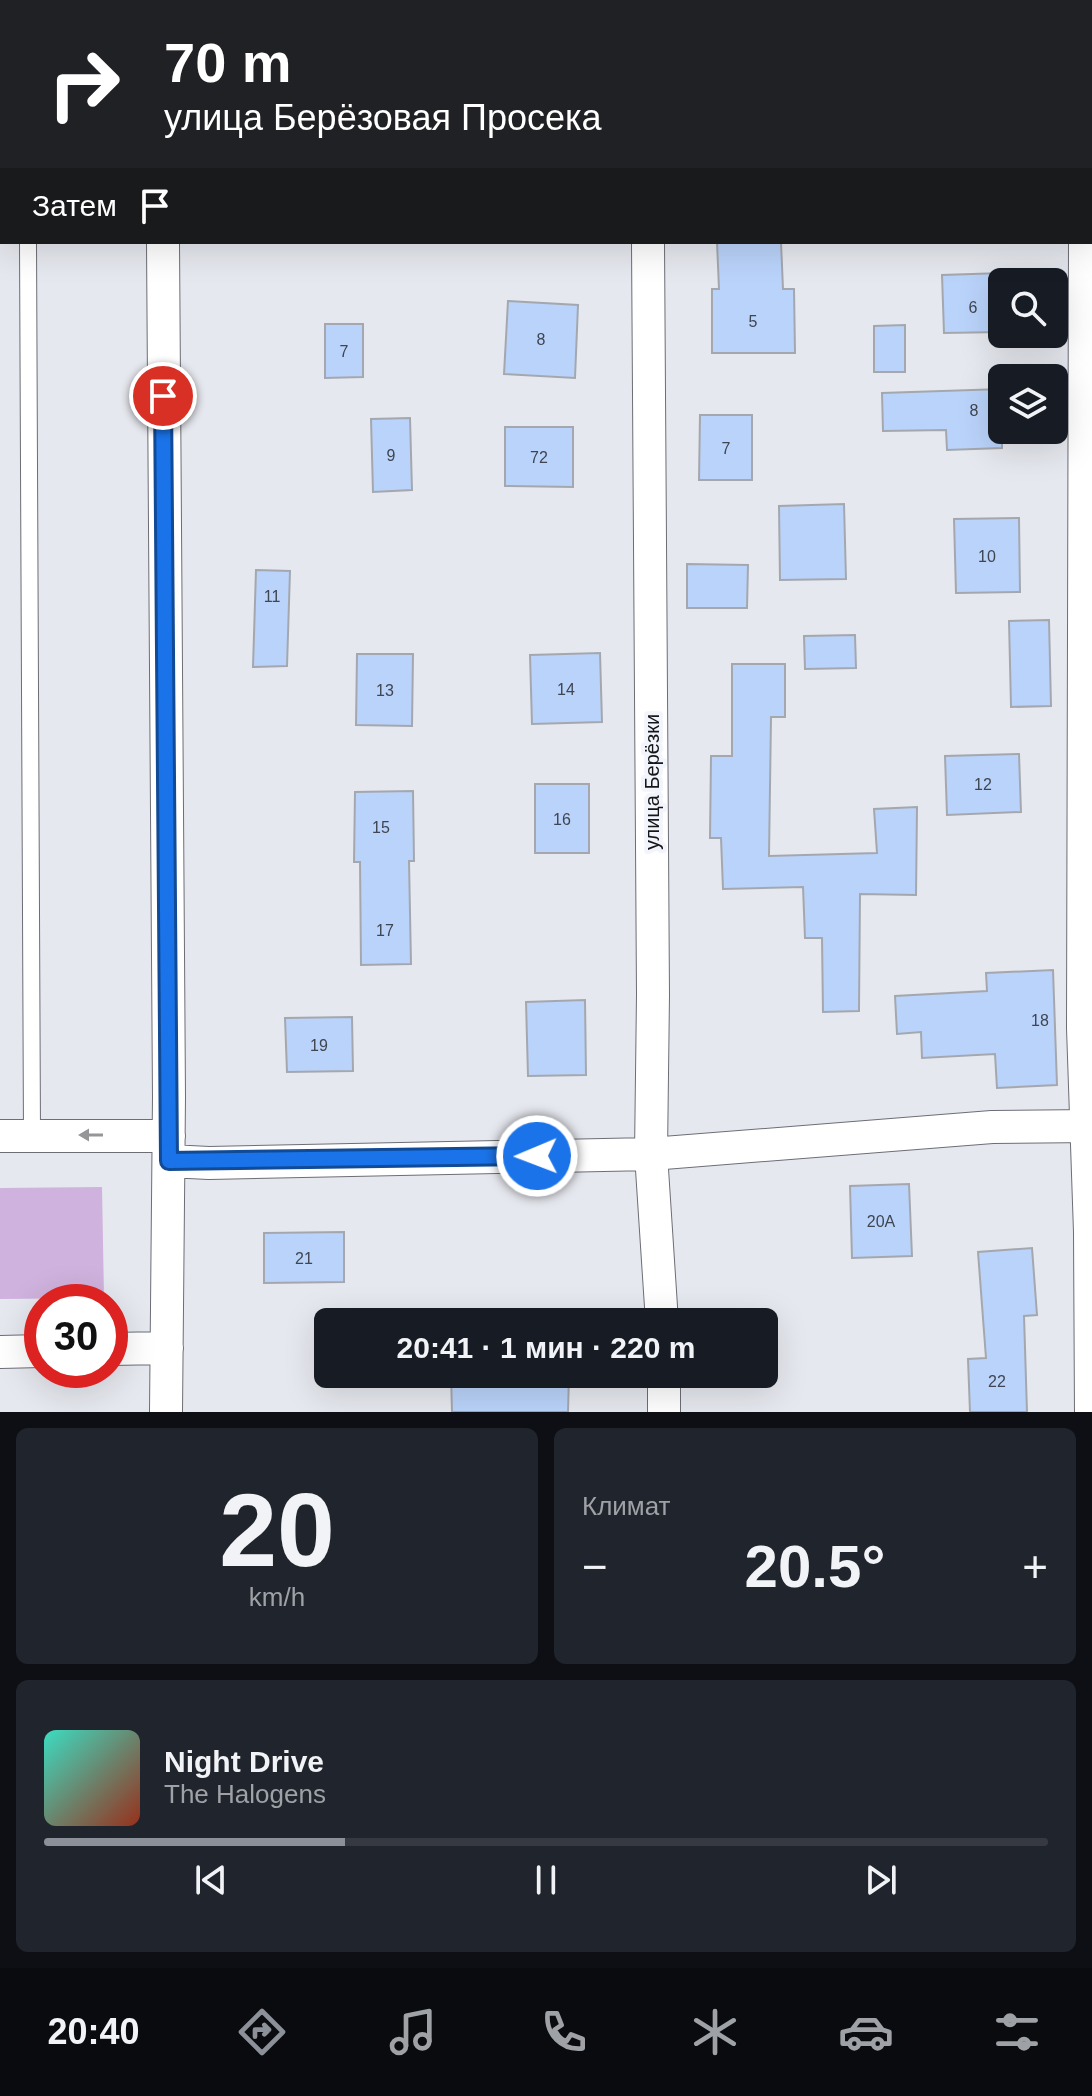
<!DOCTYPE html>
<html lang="ru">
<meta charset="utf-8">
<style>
:root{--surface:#171b24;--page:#20242c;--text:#f1f3f6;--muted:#9ea1a6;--line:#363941;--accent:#8c9099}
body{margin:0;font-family:Arial,sans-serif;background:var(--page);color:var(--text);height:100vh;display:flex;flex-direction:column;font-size:30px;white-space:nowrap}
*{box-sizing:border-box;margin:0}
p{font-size:26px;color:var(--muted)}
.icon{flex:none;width:44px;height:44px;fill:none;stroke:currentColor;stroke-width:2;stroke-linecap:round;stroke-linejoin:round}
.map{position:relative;height:1412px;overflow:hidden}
.sheet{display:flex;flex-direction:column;gap:16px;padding:16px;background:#0d0f14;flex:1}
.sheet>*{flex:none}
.banner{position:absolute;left:0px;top:0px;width:1092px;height:244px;box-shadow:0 8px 32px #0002;background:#202124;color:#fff;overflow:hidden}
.buttons{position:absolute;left:988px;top:268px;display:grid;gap:16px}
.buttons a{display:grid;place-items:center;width:80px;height:80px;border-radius:12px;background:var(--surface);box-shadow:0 8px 32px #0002;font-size:40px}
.speed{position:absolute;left:24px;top:1284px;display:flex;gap:16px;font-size:40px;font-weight:700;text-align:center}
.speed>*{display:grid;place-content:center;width:104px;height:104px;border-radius:50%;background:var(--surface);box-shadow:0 8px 32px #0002;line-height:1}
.speed .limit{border:12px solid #d22;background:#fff;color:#111}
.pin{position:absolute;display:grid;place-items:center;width:68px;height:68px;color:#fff;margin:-34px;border:4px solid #fff;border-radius:50%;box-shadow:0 2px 8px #0007}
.me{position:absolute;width:88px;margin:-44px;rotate:269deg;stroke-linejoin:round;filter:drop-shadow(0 0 6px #0008)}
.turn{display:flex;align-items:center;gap:28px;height:168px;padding:0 32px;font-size:36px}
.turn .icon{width:104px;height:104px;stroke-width:2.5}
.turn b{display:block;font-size:56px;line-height:68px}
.then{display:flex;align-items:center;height:76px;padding:0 32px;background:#0003;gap:16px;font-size:30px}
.big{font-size:60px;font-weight:700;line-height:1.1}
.sheet .widget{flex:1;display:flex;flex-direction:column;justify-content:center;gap:12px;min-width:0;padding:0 28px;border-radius:12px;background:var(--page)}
.sheet .dial{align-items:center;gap:0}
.dial b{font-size:104px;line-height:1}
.song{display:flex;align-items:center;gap:24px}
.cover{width:96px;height:96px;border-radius:12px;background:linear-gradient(135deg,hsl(170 70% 55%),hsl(10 70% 35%))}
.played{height:8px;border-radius:4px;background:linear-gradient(90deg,var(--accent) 30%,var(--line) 30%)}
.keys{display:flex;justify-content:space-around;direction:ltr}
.heat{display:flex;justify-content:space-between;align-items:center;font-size:44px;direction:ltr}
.sheet .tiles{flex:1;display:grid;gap:16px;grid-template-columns:1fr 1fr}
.widget:last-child{grid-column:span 2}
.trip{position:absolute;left:314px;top:1308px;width:464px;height:80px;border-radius:12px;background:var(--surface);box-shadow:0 8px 32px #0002;font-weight:700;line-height:80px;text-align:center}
.tabs{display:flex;height:128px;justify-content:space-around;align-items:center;background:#090b0e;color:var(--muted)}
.tabs .icon{width:56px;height:56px}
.tabs .current{color:var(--accent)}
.tabs b{font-size:36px;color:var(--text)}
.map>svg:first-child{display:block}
.green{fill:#cfb2dd}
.building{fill:#bad3fa;stroke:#a4a8ae;stroke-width:2}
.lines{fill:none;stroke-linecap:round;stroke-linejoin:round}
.lane-casing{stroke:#6d6e75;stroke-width:18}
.street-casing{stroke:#6d6e75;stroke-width:34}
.lane{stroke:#fff;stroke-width:16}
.street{stroke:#fff;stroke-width:32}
.oneway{fill:#969698}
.route-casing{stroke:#114b97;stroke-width:20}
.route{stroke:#1a73e8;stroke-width:14}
.labels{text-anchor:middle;stroke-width:8;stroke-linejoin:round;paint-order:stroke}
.number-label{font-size:16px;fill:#3f4551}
.street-label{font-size:20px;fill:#161619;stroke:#f3f5fc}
</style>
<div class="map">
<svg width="1092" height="1412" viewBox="0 0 1092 1412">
<rect width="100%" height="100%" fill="#e6e8ef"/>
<path class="green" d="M102 1187 104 1298 0 1299V1188Z"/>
<path class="building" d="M717 242H781L783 289H794L795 353H712V289H719Z
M1002 273V332L944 333 942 275Z
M508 301 578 305 575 378 504 374Z
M325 324H363V377L325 378Z
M905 325V372H874V326Z
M1002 389V448L947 450 946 430 883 431 882 393Z
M700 415H752V480H699Z
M410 418 412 490 373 492 371 419Z
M505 427H573V487L505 486Z
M844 504 846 579 780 580 779 506Z
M1019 518 1020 592 956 593 954 519Z
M687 564 748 565 747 608H687Z
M256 570 290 571 287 666 253 667Z
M1049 620 1051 706 1011 707 1009 621Z
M855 635 856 668 805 669 804 636Z
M600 653 602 722 532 724 530 655Z
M357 654H413L412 726 356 725Z
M732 664H785V717H771L769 856 877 853 874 809 917 807 916 895 860 894 859 1011 823 1012 822 938H805L803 887 723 889 721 838H710L711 756H732Z
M1019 754 1021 812 947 815 945 756Z
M535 784H589V853H535Z
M413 791 414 861H409L411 964 361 965 360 862H354L355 792Z
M1053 970 1057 1085 997 1088 995 1054 922 1058 921 1032 897 1034 895 996 987 991 986 973Z
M585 1000 586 1075 528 1076 526 1002Z
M352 1017 353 1071 287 1072 285 1018Z
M909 1184 912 1256 852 1258 850 1186Z
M344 1232V1282L264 1283V1233Z
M1032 1248 1037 1315 1024 1316 1027 1412H970L968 1359 986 1358 978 1252Z
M451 1374H569L568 1412H452Z"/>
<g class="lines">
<defs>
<path id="lane" d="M9 0V2
M0 57H2
M0 124H2
M28 242 32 1135"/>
<path id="street" d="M161 0V2
M647 0V2
M1086 2V0
M0 191H2
M163 242 169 1097 166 1412
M648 242 653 995 651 1154 662 1322
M1085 242 1083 1028 1090 1232 1091 1412
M0 1136H169
M169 1161 209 1163 651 1154 992 1127 1092 1126
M110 1349 167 1348
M0 1352 42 1351
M664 1374V1412"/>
</defs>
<use href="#lane" class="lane-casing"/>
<use href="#street" class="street-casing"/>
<use href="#lane" class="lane"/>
<use href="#street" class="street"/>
</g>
<defs><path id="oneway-solid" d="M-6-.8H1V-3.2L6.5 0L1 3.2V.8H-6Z" transform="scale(2)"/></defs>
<use class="oneway" href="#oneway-solid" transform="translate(91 1135) rotate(-180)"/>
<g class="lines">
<defs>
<path id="route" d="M163 396 169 1161 537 1156"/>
</defs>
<use href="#route" class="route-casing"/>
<use href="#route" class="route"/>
</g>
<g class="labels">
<g class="number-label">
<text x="973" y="313">6</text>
<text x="753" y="327">5</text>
<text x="541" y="345">8</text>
<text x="344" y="357">7</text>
<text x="974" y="416">8</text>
<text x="726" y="454">7</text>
<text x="391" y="461">9</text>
<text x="539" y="463">72</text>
<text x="987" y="562">10</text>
<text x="272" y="602">11</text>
<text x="566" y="695">14</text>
<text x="385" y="696">13</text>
<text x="983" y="790">12</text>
<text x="562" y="825">16</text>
<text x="381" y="833">15</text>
<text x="385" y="936">17</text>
<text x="1040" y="1026">18</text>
<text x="319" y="1051">19</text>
<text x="881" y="1227">20А</text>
<text x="304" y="1264">21</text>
<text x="997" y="1387">22</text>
</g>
<g class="street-label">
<text transform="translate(652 782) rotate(-90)" y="7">улица Берёзки</text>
</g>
</g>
</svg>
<div class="buttons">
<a><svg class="icon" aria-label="search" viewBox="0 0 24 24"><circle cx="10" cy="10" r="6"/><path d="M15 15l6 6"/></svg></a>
<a><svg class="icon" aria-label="layers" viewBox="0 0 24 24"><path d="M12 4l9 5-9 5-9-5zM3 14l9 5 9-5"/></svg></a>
</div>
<div class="speed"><div class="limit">30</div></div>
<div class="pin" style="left:163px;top:396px;background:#d93025"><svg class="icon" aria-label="arrive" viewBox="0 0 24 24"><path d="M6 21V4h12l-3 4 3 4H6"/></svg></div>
<svg class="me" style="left:537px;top:1156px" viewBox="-20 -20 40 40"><circle r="17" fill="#1a73e8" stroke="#fff" stroke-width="3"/><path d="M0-11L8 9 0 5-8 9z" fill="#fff"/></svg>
<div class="trip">20:41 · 1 мин · 220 m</div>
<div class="banner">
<div class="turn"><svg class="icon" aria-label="right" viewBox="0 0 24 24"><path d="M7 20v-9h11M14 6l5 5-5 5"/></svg><div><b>70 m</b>улица Берёзовая Просека</div></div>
<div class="then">Затем<svg class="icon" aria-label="arrive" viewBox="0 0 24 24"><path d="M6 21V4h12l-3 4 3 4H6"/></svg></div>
</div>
</div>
<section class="sheet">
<div class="tiles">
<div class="widget dial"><b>20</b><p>km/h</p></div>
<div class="widget"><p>Климат</p>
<div class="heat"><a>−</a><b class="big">20.5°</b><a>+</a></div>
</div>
<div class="widget">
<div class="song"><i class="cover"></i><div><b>Night Drive</b><p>The Halogens</p></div></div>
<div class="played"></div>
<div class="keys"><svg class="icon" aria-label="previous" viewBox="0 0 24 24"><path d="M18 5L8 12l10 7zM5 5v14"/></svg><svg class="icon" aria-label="pause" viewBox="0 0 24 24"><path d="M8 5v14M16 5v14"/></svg><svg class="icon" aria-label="next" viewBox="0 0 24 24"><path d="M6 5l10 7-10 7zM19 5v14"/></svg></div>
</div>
</div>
</section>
<nav class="tabs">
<b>20:40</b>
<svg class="icon current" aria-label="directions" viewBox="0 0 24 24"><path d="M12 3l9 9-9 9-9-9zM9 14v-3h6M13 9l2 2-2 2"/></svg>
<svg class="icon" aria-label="music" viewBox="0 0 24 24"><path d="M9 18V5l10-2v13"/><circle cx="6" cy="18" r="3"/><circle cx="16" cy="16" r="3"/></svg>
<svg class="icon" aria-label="phone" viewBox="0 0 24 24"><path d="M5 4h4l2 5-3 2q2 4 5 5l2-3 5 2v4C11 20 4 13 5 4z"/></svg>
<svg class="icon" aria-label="climate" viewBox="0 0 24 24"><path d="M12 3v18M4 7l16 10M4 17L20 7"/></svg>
<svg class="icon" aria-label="car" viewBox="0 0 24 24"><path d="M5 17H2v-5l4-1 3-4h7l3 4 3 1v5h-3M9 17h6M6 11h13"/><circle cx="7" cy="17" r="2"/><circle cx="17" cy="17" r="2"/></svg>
<svg class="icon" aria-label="filters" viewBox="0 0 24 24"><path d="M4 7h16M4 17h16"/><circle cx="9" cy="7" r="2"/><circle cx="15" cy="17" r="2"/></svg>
</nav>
